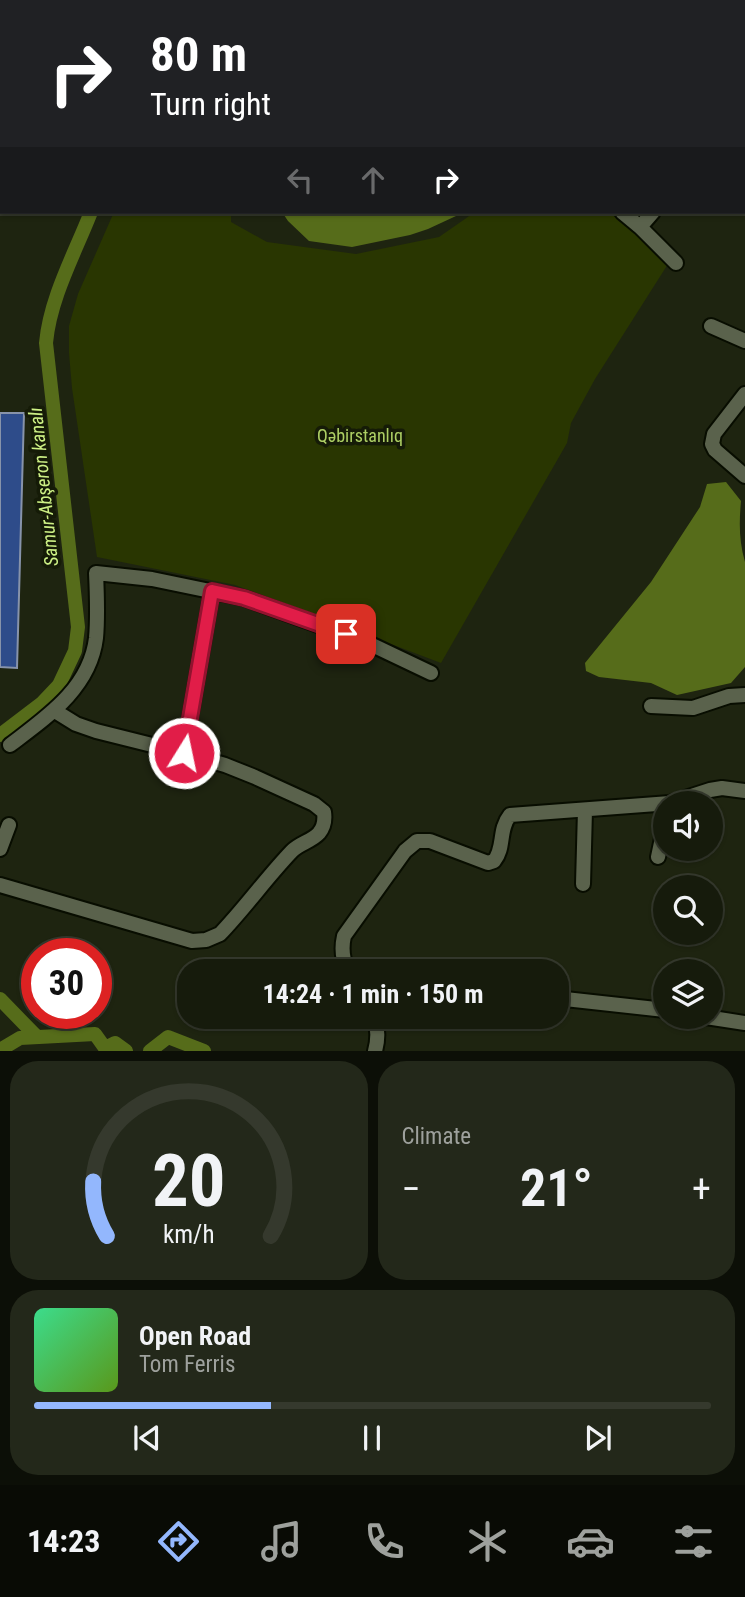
<!DOCTYPE html>
<meta charset="utf-8">
<style>
:root{--surface:#161b0c;--page:#23281a;--text:#f1f3f6;--muted:#9ea19d;--line:#35392d;--accent:#93b7fd}
body{margin:0;font-family:"Roboto Condensed",sans-serif;background:var(--page);color:var(--text);height:100vh;display:flex;flex-direction:column;font-size:26px;white-space:nowrap}
*{box-sizing:border-box;margin:0}
p{font-size:23px;color:var(--muted)}
.icon{flex:none;width:38px;height:38px;fill:none;stroke:currentColor;stroke-width:2;stroke-linecap:round;stroke-linejoin:round}
.map{position:relative;height:1051px;overflow:hidden}
.side{display:flex;flex-direction:column;gap:10px;padding:10px;background:#0c0f07;flex:1}
.side>*{flex:none}
.guide{position:absolute;left:0px;top:0px;width:746px;height:214px;box-shadow:0 2px 5px #0004,0 0 0 2px var(--line);background:#202124;color:#fff;overflow:hidden}
.tools{position:absolute;left:653px;top:791px;display:grid;gap:14px}
.tools a{display:grid;place-items:center;width:70px;height:70px;border-radius:50%;background:var(--surface);box-shadow:0 2px 5px #0004,0 0 0 2px var(--line);font-size:35px}
.speed{position:absolute;left:21px;top:938px;display:flex;gap:14px;font-size:35px;font-weight:700;text-align:center}
.speed>*{display:grid;place-content:center;width:91px;height:91px;border-radius:50%;background:var(--surface);box-shadow:0 2px 5px #0004,0 0 0 2px var(--line);line-height:1}
.speed .limit{border:10px solid #d22;background:#fff;color:#111}
.pin{position:absolute;display:grid;place-items:center;width:60px;height:60px;color:#fff;margin:-30px;border-radius:14px;box-shadow:0 4px 10px #0006}
.me{position:absolute;width:77px;margin:-38px;rotate:10deg;stroke-linejoin:round;filter:drop-shadow(0 0 5px #0008)}
.turn{display:flex;align-items:center;gap:24px;height:147px;padding:0 35px;font-size:32px}
.turn .icon{width:91px;height:91px;stroke-width:2.5}
.turn b{display:block;font-size:49px;line-height:60px}
.lanes{display:flex;align-items:center;height:66px;padding:0 35px;background:#0003;justify-content:center;gap:35px;direction:ltr}
.lanes .off{opacity:.35}
.big{font-size:52px;font-weight:700;line-height:1.1}
.side .widget{flex:1;display:flex;flex-direction:column;justify-content:center;gap:10px;min-width:0;padding:0 24px;border-radius:28px;background:var(--page)}
.side .dial{align-items:center;gap:0}
.dial svg{height:182px;overflow:visible;fill:none;stroke:var(--line);stroke-width:7;stroke-linecap:round;text-anchor:middle}
.dial text{fill:var(--text);stroke:none}
.song{display:flex;align-items:center;gap:21px}
.cover{width:84px;height:84px;border-radius:10px;background:linear-gradient(135deg,hsl(150 70% 55%),hsl(90 70% 35%))}
.played{height:7px;border-radius:4px;background:linear-gradient(90deg,var(--accent) 35%,var(--line) 35%)}
.keys{display:flex;justify-content:space-around;direction:ltr}
.heat{display:flex;justify-content:space-between;align-items:center;font-size:38px;direction:ltr}
.side .tiles{flex:1;display:grid;gap:10px;grid-template-columns:1fr 1fr}
.widget:last-child{grid-column:span 2}
.trip{position:absolute;left:177px;top:959px;width:392px;height:70px;border-radius:28px;background:var(--surface);box-shadow:0 2px 5px #0004,0 0 0 2px var(--line);font-weight:700;line-height:70px;text-align:center}
.tabs{display:flex;height:112px;justify-content:space-around;align-items:center;background:#090b05;color:var(--muted)}
.tabs .icon{width:49px;height:49px}
.tabs .selected{color:var(--accent)}
.tabs b{font-size:32px;color:var(--text)}
.map>svg:first-child{display:block}
.green{fill:#293601}
.water{fill:#566c1a}
.lines{fill:none;stroke-linecap:round;stroke-linejoin:round}
.canal{stroke:#566c1a;stroke-width:14}
.building{fill:#2e4c8a;stroke:#8793aa;stroke-width:2}
.minor-casing{stroke:#080d00;stroke-width:18}
.minor{stroke:#5a624c;stroke-width:14}
.route-casing{stroke:#92132f;stroke-width:18}
.route{stroke:#e11d48;stroke-width:12}
.labels{text-anchor:middle;stroke-width:7;stroke-linejoin:round;paint-order:stroke}
.park-label{font-size:18px;fill:#adcf64;stroke:#151b07}
.water-label{font-size:19px;font-style:italic;fill:#cdf085;stroke:#151b07}
</style>
<div class="map">
<svg width="745" height="1051" viewBox="0 0 745 1051">
<rect width="100%" height="100%" fill="#1e2410"/>
<path class="green" d="M114 212H231V222L267 242 356 254 439 237 475 212H613L631 226 668 264 595 379 571 423 567 443 441 663 235 585 97 557 72 388 69 353V326L78 294Z"/>
<path class="water" d="M282 212H460L456 216 428 229 410 235 352 247 309 241 288 221Z
M726 482 741 501C739 523 739 541 745 562V667L731 683 677 695 651 683 599 677 586 671 585 663 651 582 700 507 707 484Z"/>
<g class="lines">
<path class="canal" d="M177 2 178 0
M0 735 42 703 59 685 75 651 78 627 46 343C50 298 75 253 91 212
M0 999 37 1037
M0 1050 20 1038 95 1034 105 1048 115 1043 126 1051
M150 1051 168 1037 204 1051"/>
</g>
<path class="building" d="M0 413H24L17 668 0 667Z"/>
<g class="lines">
<defs>
<path id="minor" d="M258 2V0
M594 2 596 0
M744 91 745 90
M622 212 640 227 676 263
M640 227 653 212
M711 326 745 341
M745 394 714 434 712 444 715 450 745 476
M651 706 693 708 729 696 745 695
M10 745C47 717 90 688 96 638 98 616 97 594 96 573L152 579 244 598 368 643 431 673
M184 753 212 591
M0 849 9 825
M658 857 665 824
M583 884 585 810
M0 885 192 941 206 940 220 934C245 908 267 877 292 851 300 843 312 841 319 833 324 827 325 819 324 812L314 804 255 777 225 765 184 753 96 731 76 724 55 711
M348 971C342 959 341 949 344 936L405 851 417 841H430L488 863 494 861C505 848 498 830 510 815L670 803 710 790 722 788 745 791
M556 998 665 1010
M374 1017C378 1027 378 1040 375 1051
M706 1017 745 1023"/>
</defs>
<use href="#minor" class="minor-casing"/>
<use href="#minor" class="minor"/>
</g>
<g class="lines">
<defs>
<path id="route" d="M184 753 212 591 244 598 346 634"/>
</defs>
<use href="#route" class="route-casing"/>
<use href="#route" class="route"/>
</g>
<g class="labels">
<g class="park-label">
<text x="360" y="442">Qəbirstanlıq</text>
</g>
<g class="water-label">
<text transform="translate(43 487) rotate(-96)" y="7">Samur-Abşeron kanalı</text>
</g>
</g>
</svg>
<div class="tools">
<a><svg class="icon" aria-label="sound" viewBox="0 0 24 24"><path d="M4 9h4l5-4v14l-5-4H4zM17 9q2 3 0 6"/></svg></a>
<a><svg class="icon" aria-label="search" viewBox="0 0 24 24"><circle cx="10" cy="10" r="6"/><path d="M15 15l6 6"/></svg></a>
<a><svg class="icon" aria-label="layers" viewBox="0 0 24 24"><path d="M12 4l9 5-9 5-9-5zM3 14l9 5 9-5"/></svg></a>
</div>
<div class="speed"><div class="limit">30</div></div>
<div class="pin" style="left:346px;top:634px;background:#d93025"><svg class="icon" aria-label="arrive" viewBox="0 0 24 24"><path d="M6 21V4h12l-3 4 3 4H6"/></svg></div>
<svg class="me" style="left:184px;top:753px" viewBox="-20 -20 40 40"><circle r="17" fill="#e11d48" stroke="#fff" stroke-width="3"/><path d="M0-11L8 9 0 5-8 9z" fill="#fff"/></svg>
<div class="trip">14:24 · 1 min · 150 m</div>
<div class="guide">
<div class="turn"><svg class="icon" aria-label="right" viewBox="0 0 24 24"><path d="M7 20v-9h11M14 6l5 5-5 5"/></svg><div><b>80 m</b>Turn right</div></div>
<div class="lanes"><svg class="icon off" aria-label="left" viewBox="0 0 24 24"><path d="M17 20v-9H6M10 6l-5 5 5 5"/></svg><svg class="icon off" aria-label="ahead" viewBox="0 0 24 24"><path d="M12 20V5M6 11l6-6 6 6"/></svg><svg class="icon" aria-label="right" viewBox="0 0 24 24"><path d="M7 20v-9h11M14 6l5 5-5 5"/></svg></div>
</div>
</div>
<section class="side">
<div class="tiles">
<div class="widget dial"><svg viewBox="0 0 100 80">
<path d="M14 69A42 42 0 1 1 86 69"/>
<path d="M14 69A42 42 0 0 1 8 45" stroke="#93b7fd"/>
<text x="50" y="56" font-size="32" font-weight="700">20</text>
<text x="50" y="72" font-size="11">km/h</text>
</svg></div>
<div class="widget"><p>Climate</p>
<div class="heat"><a>−</a><b class="big">21°</b><a>+</a></div>
</div>
<div class="widget">
<div class="song"><i class="cover"></i><div><b>Open Road</b><p>Tom Ferris</p></div></div>
<div class="played"></div>
<div class="keys"><svg class="icon" aria-label="previous" viewBox="0 0 24 24"><path d="M18 5L8 12l10 7zM5 5v14"/></svg><svg class="icon" aria-label="pause" viewBox="0 0 24 24"><path d="M8 5v14M16 5v14"/></svg><svg class="icon" aria-label="next" viewBox="0 0 24 24"><path d="M6 5l10 7-10 7zM19 5v14"/></svg></div>
</div>
</div>
</section>
<nav class="tabs">
<b>14:23</b>
<svg class="icon selected" aria-label="directions" viewBox="0 0 24 24"><path d="M12 3l9 9-9 9-9-9zM9 14v-3h6M13 9l2 2-2 2"/></svg>
<svg class="icon" aria-label="music" viewBox="0 0 24 24"><path d="M9 18V5l10-2v13"/><circle cx="6" cy="18" r="3"/><circle cx="16" cy="16" r="3"/></svg>
<svg class="icon" aria-label="phone" viewBox="0 0 24 24"><path d="M5 4h4l2 5-3 2q2 4 5 5l2-3 5 2v4C11 20 4 13 5 4z"/></svg>
<svg class="icon" aria-label="climate" viewBox="0 0 24 24"><path d="M12 3v18M4 7l16 10M4 17L20 7"/></svg>
<svg class="icon" aria-label="car" viewBox="0 0 24 24"><path d="M5 17H2v-5l4-1 3-4h7l3 4 3 1v5h-3M9 17h6M6 11h13"/><circle cx="7" cy="17" r="2"/><circle cx="17" cy="17" r="2"/></svg>
<svg class="icon" aria-label="filters" viewBox="0 0 24 24"><path d="M4 7h16M4 17h16"/><circle cx="9" cy="7" r="2"/><circle cx="15" cy="17" r="2"/></svg>
</nav>
